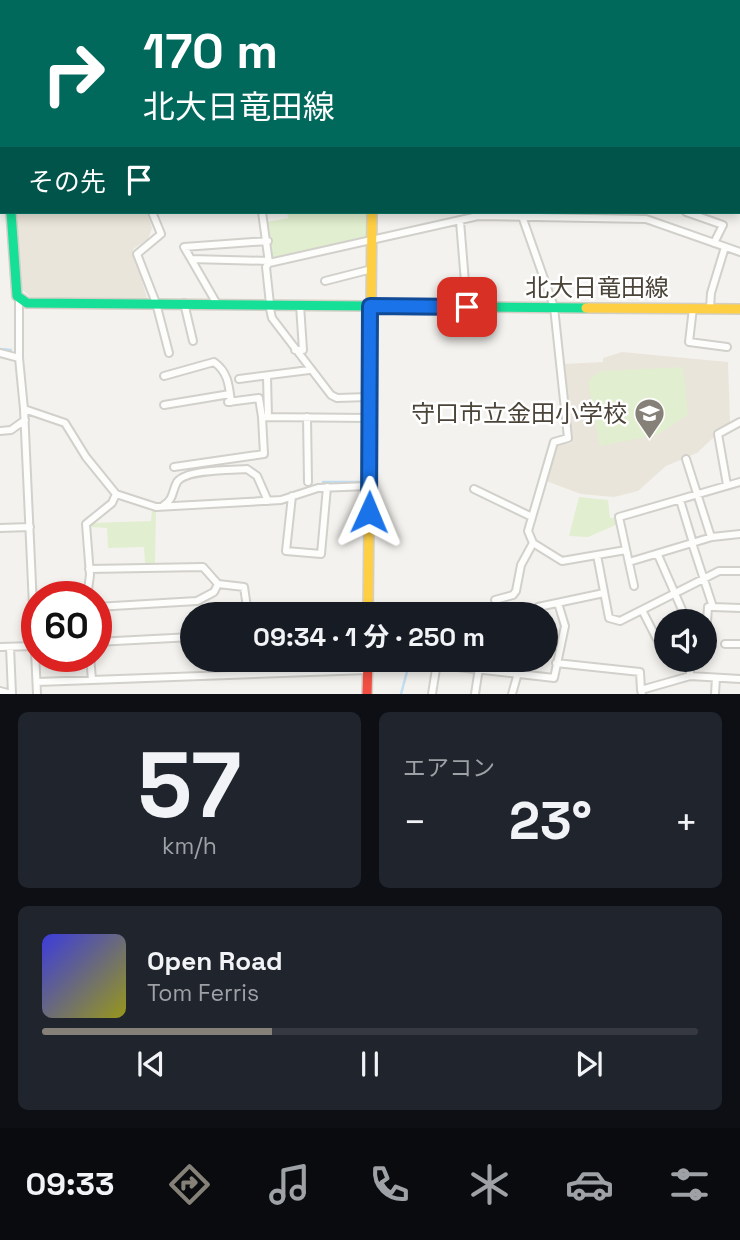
<!DOCTYPE html>
<html lang="ja">
<meta charset="utf-8">
<style>
:root{--surface:#171b24;--page:#20242c;--text:#f1f3f6;--muted:#9ea1a6;--line:#363941;--accent:#868178}
body{margin:0;font-family:"Space Grotesk","Noto Sans JP",sans-serif;background:var(--page);color:var(--text);height:100vh;display:flex;flex-direction:column;font-size:26px;white-space:nowrap}
*{box-sizing:border-box;margin:0}
p{font-size:23px;color:var(--muted)}
.icon{flex:none;width:38px;height:38px;fill:none;stroke:currentColor;stroke-width:2;stroke-linecap:round;stroke-linejoin:round}
.map{position:relative;height:694px;overflow:hidden}
.panel{display:flex;flex-direction:column;gap:18px;padding:18px;background:#0d0f14;flex:1}
.panel>*{flex:none}
.hud{position:absolute;left:0px;top:0px;width:740px;height:214px;box-shadow:0 4px 10px #0003;background:#00695c;color:#fff;overflow:hidden}
.buttons{position:absolute;left:654px;top:609px;display:grid;gap:14px}
.buttons a{display:grid;place-items:center;width:63px;height:63px;border-radius:50%;background:var(--surface);box-shadow:0 4px 10px #0003;font-size:35px}
.speed{position:absolute;left:21px;top:581px;display:flex;gap:14px;font-size:35px;font-weight:700;text-align:center}
.speed>*{display:grid;place-content:center;width:91px;height:91px;border-radius:50%;background:var(--surface);box-shadow:0 4px 10px #0003;line-height:1}
.speed .limit{border:10px solid #d22;background:#fff;color:#111}
.pin{position:absolute;display:grid;place-items:center;width:60px;height:60px;color:#fff;margin:-30px;border-radius:14px;box-shadow:0 4px 10px #0006}
.me{position:absolute;width:77px;margin:-38px;rotate:1deg;stroke-linejoin:round;filter:drop-shadow(0 0 5px #0008)}
.turn{display:flex;align-items:center;gap:24px;height:147px;padding:0 28px;font-size:32px}
.turn .icon{width:91px;height:91px;stroke-width:2.5}
.turn b{display:block;font-size:49px;line-height:60px}
.then{display:flex;align-items:center;height:66px;padding:0 28px;background:#0003;gap:14px;font-size:26px}
.big{font-size:52px;font-weight:700;line-height:1.1}
.panel .widget{flex:1;display:flex;flex-direction:column;justify-content:center;gap:10px;min-width:0;padding:0 24px;border-radius:10px;background:var(--page)}
.panel .dial{align-items:center;gap:0}
.dial b{font-size:91px;line-height:1}
.song{display:flex;align-items:center;gap:21px}
.cover{width:84px;height:84px;border-radius:10px;background:linear-gradient(135deg,hsl(240 70% 55%),hsl(60 70% 35%))}
.played{height:7px;border-radius:4px;background:linear-gradient(90deg,var(--accent) 35%,var(--line) 35%)}
.keys{display:flex;justify-content:space-around;direction:ltr}
.heat{display:flex;justify-content:space-between;align-items:center;font-size:38px;direction:ltr}
.panel .tiles{flex:1;display:grid;gap:18px;grid-template-columns:1fr 1fr}
.widget:last-child{grid-column:span 2}
.trip{position:absolute;left:180px;top:602px;width:378px;height:70px;border-radius:35px;background:var(--surface);box-shadow:0 4px 10px #0003;font-weight:700;line-height:70px;text-align:center}
.menu{display:flex;height:112px;justify-content:space-around;align-items:center;background:#090b0e;color:var(--muted)}
.menu .icon{width:49px;height:49px}
.menu .selected{color:var(--accent)}
.menu b{font-size:32px;color:var(--text)}
.map>svg:first-child{display:block}
.education{fill:#eae5da}
.green{fill:#e1eecf}
.lines{fill:none;stroke-linecap:round;stroke-linejoin:round}
.stream{stroke:#c0ddf1;stroke-width:2.5}
.street-casing{stroke:#d2d0cb;stroke-width:10}
.fast-casing{stroke:#d3cfc5;stroke-width:12}
.slow-casing{stroke:#d3cfc5;stroke-width:12}
.jam-casing{stroke:#d3cfc5;stroke-width:12}
.street{stroke:#fdfdfc;stroke-width:6}
.fast{stroke:#16e098;stroke-width:9}
.slow{stroke:#ffcf43;stroke-width:9}
.jam{stroke:#f24e42;stroke-width:9}
.route-casing{stroke:#114b97;stroke-width:18}
.route{stroke:#1a73e8;stroke-width:12}
.labels{text-anchor:middle;stroke-width:5;stroke-linejoin:round;paint-order:stroke}
.street-label{font-size:24px;fill:#4b4439;stroke:#fff}
.poi-label{font-size:24px;fill:#4b4439;stroke:#fff;text-anchor:end}
</style>
<div class="map">
<svg width="740" height="694" viewBox="0 0 740 694">
<rect width="100%" height="100%" fill="#f4f2ee"/>
<path class="education" d="M15 212H147L152 228 148 239 133 249 147 298H31L21 288Z
M622 352 728 362 730 422 697 453 666 466 638 491 614 497 581 494 546 481 555 448 557 445 571 443 563 364 603 362V358Z"/>
<path class="green" d="M287 212H368V237L272 260 267 222 288 218Z
M683 367 688 415 657 435 599 446 588 381 601 371Z
M579 497 608 500 610 518H615L616 525 588 537 569 536Z
M152 510H156L155 563H145L144 547 108 548 107 528 91 527 93 523 151 521Z"/>
<g class="lines">
<path class="stream" d="M0 349 11 350
M323 482H365
M401 694 409 664"/>
<defs>
<path id="street" d="M131 0 132 2
M291 0V2
M484 0 485 2
M573 0V2
M599 0V2
M627 0V2
M654 0V2
M684 0V2
M168 2H170
M738 106H740
M738 161H740
M0 172H2
M152 212 161 234 137 254 156 303 169 353
M262 212 269 263 478 216 646 219 740 252
M686 212 723 225 714 243
M460 221 467 307
M191 259 184 247 268 241
M269 263 266 267 270 304
M325 281 372 269
M19 300V358L24 409 37 694
M184 303 193 341
M217 304 191 259 269 261
M269 304 272 318 331 395 337 398 369 397
M693 308 689 342 727 347
M710 308 711 293 725 247
M295 350H303L300 305
M0 353 19 358
M164 376 214 362C228 372 229 385 231 402
M267 376 268 417
M239 379 309 370
M228 402 259 398 262 417 369 418
M164 405 230 394
M24 409 65 423 86 457 116 494 156 507 281 500 318 488 369 486
M307 417 308 482
M0 431 11 430 25 420
M686 459 711 537
M174 467 264 454 262 417
M727 485 718 434 740 422
M474 489 532 517
M292 496 286 551 321 554 327 487
M680 500 693 543
M164 505C174 499 172 491 177 482 186 469 232 470 247 469L257 476 268 501
M0 528 30 527
M533 543 562 561 626 550
M692 543 713 607 740 608
M597 555 609 618 620 621 719 571H740
M658 555 687 621
M629 562 712 537 740 534
M89 569 203 567 218 584 244 587 248 614
M634 586 619 517 740 482
M87 597 90 575 86 524 112 503 116 494
M495 600 513 595 516 591 521 565 533 543 528 531 554 442 568 438 554 307 523 219
M96 607 197 601 214 592 218 584
M538 607 604 593
M642 610 663 651 667 650
M96 642 192 637
M725 644H740
M0 647 35 646
M10 647 12 694
M705 651 708 607H713
M90 656 92 680
M253 660 254 674
M395 660 554 678 565 626 558 603
M690 660V676
M556 663 640 672 641 690
M37 682 367 670
M0 691 11 694
M432 694 437 663
M475 694 479 668
M512 694 518 673
M642 694 641 690 690 676 740 679
M715 694 716 678"/>
<path id="fast" d="M375 0V2
M11 212 17 296 27 303 586 308"/>
<path id="slow" d="M586 308 740 309
M368 614 372 212"/>
<path id="jam" d="M0 89 2 108
M367 694 368 660"/>
</defs>
<use href="#street" class="street-casing"/>
<use href="#fast" class="fast-casing"/>
<use href="#slow" class="slow-casing"/>
<use href="#jam" class="jam-casing"/>
<use href="#street" class="street"/>
<use href="#fast" class="fast"/>
<use href="#slow" class="slow"/>
<use href="#jam" class="jam"/>
</g>
<g class="lines">
<defs>
<path id="route" d="M369 512 370 306 467 307"/>
</defs>
<use href="#route" class="route-casing"/>
<use href="#route" class="route"/>
</g>
<defs>
<symbol id="school-pin" viewBox="-11 -11 22 30"><path d="M0 17L-7.5 6A9.5 9.5 0 1 1 7.5 6Z" fill="#868178" stroke="#fff"/><path d="M0-5L7-2L0 1L-7-2ZM-4 1L0 2.5L4 1V4Q0 6-4 4Z" fill="#fff"/></symbol>
</defs>
<g fill-rule="evenodd">
<use href="#school-pin" x="632" y="396" width="35" height="47"/>
</g>
<g class="labels">
<g class="street-label">
<text x="597" y="296">北大日竜田線</text>
</g>
<g class="poi-label">
<text x="627" y="422">守口市立金田小学校</text>
</g>
</g>
</svg>
<div class="buttons">
<a><svg class="icon" aria-label="sound" viewBox="0 0 24 24"><path d="M4 9h4l5-4v14l-5-4H4zM17 9q2 3 0 6"/></svg></a>
</div>
<div class="speed"><div class="limit">60</div></div>
<div class="pin" style="left:467px;top:307px;background:#d93025"><svg class="icon" aria-label="arrive" viewBox="0 0 24 24"><path d="M6 21V4h12l-3 4 3 4H6"/></svg></div>
<svg class="me" style="left:369px;top:512px" viewBox="-20 -20 40 40"><path d="M0-17L14 15 0 8-14 15z" fill="#1a73e8" stroke="#fff" stroke-width="4"/></svg>
<div class="trip">09:34 · 1 分 · 250 m</div>
<div class="hud">
<div class="turn"><svg class="icon" aria-label="right" viewBox="0 0 24 24"><path d="M7 20v-9h11M14 6l5 5-5 5"/></svg><div><b>170 m</b>北大日竜田線</div></div>
<div class="then">その先<svg class="icon" aria-label="arrive" viewBox="0 0 24 24"><path d="M6 21V4h12l-3 4 3 4H6"/></svg></div>
</div>
</div>
<section class="panel">
<div class="tiles">
<div class="widget dial"><b>57</b><p>km/h</p></div>
<div class="widget"><p>エアコン</p>
<div class="heat"><a>−</a><b class="big">23°</b><a>+</a></div>
</div>
<div class="widget">
<div class="song"><i class="cover"></i><div><b>Open Road</b><p>Tom Ferris</p></div></div>
<div class="played"></div>
<div class="keys"><svg class="icon" aria-label="previous" viewBox="0 0 24 24"><path d="M18 5L8 12l10 7zM5 5v14"/></svg><svg class="icon" aria-label="pause" viewBox="0 0 24 24"><path d="M8 5v14M16 5v14"/></svg><svg class="icon" aria-label="next" viewBox="0 0 24 24"><path d="M6 5l10 7-10 7zM19 5v14"/></svg></div>
</div>
</div>
</section>
<nav class="menu">
<b>09:33</b>
<svg class="icon selected" aria-label="directions" viewBox="0 0 24 24"><path d="M12 3l9 9-9 9-9-9zM9 14v-3h6M13 9l2 2-2 2"/></svg>
<svg class="icon" aria-label="music" viewBox="0 0 24 24"><path d="M9 18V5l10-2v13"/><circle cx="6" cy="18" r="3"/><circle cx="16" cy="16" r="3"/></svg>
<svg class="icon" aria-label="phone" viewBox="0 0 24 24"><path d="M5 4h4l2 5-3 2q2 4 5 5l2-3 5 2v4C11 20 4 13 5 4z"/></svg>
<svg class="icon" aria-label="climate" viewBox="0 0 24 24"><path d="M12 3v18M4 7l16 10M4 17L20 7"/></svg>
<svg class="icon" aria-label="car" viewBox="0 0 24 24"><path d="M5 17H2v-5l4-1 3-4h7l3 4 3 1v5h-3M9 17h6M6 11h13"/><circle cx="7" cy="17" r="2"/><circle cx="17" cy="17" r="2"/></svg>
<svg class="icon" aria-label="filters" viewBox="0 0 24 24"><path d="M4 7h16M4 17h16"/><circle cx="9" cy="7" r="2"/><circle cx="15" cy="17" r="2"/></svg>
</nav>
